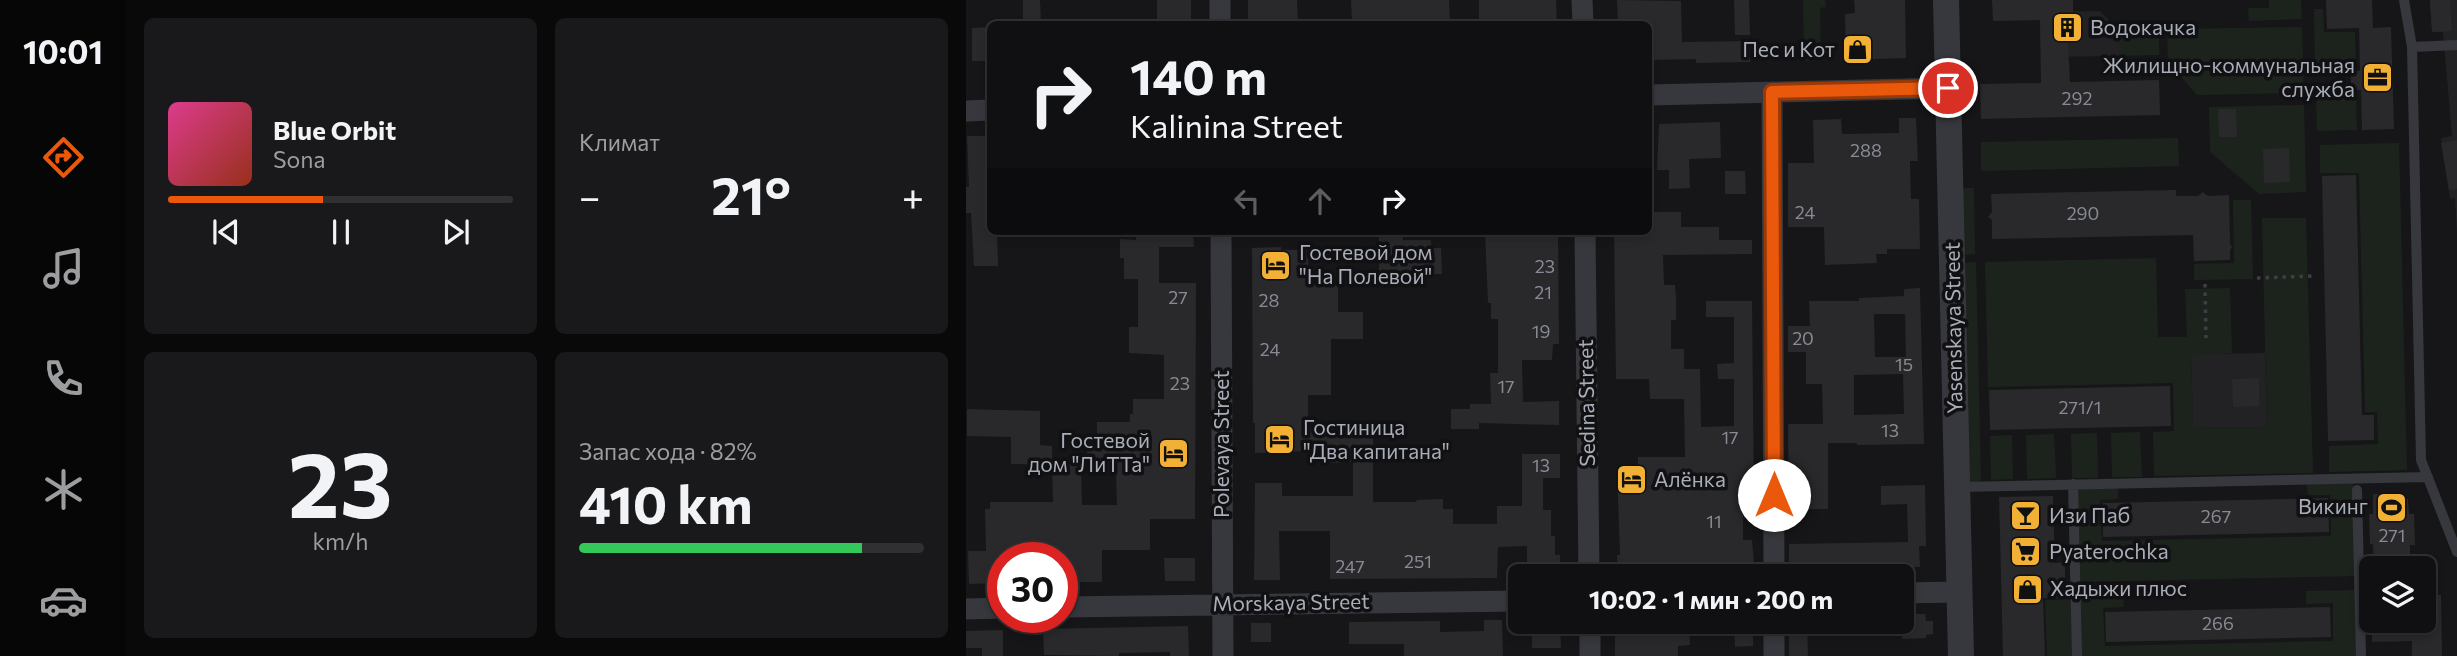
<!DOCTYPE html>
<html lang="ru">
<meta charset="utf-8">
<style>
:root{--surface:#101012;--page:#19191b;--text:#f1f3f6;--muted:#9c9d9f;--line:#303032;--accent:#ea580c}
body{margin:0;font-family:Commissioner,sans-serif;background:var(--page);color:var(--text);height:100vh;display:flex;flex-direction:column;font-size:26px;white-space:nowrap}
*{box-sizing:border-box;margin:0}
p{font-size:23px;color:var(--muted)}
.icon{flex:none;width:38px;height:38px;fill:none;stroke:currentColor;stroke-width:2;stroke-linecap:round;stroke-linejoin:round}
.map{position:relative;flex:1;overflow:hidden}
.sheet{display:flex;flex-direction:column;gap:18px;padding:18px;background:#09090a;width:840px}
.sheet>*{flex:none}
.banner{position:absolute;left:21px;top:21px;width:665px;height:214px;border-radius:10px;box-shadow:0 4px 10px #0003,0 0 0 2px var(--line);background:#101012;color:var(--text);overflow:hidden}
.tools{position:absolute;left:1393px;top:556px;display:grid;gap:14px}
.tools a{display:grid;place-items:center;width:77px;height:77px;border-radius:10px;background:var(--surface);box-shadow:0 4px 10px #0003,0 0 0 2px var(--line);font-size:35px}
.speed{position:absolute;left:21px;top:542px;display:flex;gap:14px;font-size:35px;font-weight:700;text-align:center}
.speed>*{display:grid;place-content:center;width:91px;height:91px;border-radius:50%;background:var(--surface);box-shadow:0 4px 10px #0003,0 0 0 2px var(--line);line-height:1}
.speed .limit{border:10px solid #d22;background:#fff;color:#111}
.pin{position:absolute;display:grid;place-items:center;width:60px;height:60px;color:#fff;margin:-30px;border:4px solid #fff;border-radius:50%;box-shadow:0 2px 7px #0007}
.me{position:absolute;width:77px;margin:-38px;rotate:0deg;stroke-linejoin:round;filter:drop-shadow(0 0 5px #0008)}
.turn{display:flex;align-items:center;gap:24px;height:147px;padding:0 28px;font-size:32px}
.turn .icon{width:91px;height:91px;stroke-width:2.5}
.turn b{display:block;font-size:49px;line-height:60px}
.lanes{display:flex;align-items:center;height:66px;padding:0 28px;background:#0003;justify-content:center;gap:35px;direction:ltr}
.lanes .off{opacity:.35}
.big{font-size:52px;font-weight:700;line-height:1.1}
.sheet .tile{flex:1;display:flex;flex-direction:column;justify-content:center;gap:10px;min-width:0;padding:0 24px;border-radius:10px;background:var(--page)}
.sheet .dial{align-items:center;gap:0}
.dial b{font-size:91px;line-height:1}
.song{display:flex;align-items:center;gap:21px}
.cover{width:84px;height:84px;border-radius:10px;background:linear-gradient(135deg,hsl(330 70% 55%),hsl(10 70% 35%))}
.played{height:7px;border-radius:4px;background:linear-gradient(90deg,var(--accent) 45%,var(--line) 45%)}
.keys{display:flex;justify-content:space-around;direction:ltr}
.heat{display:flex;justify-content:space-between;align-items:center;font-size:38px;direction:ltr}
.charge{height:10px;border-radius:5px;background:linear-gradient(90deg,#34c759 82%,var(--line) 0)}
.sheet .tiles{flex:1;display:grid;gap:18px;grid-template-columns:repeat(2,1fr)}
.trip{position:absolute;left:542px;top:564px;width:406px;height:70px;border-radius:10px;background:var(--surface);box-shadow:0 4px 10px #0003,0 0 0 2px var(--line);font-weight:700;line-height:70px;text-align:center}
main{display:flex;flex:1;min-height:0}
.menu{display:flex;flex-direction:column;width:126px;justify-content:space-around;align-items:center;background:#060607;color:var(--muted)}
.menu .icon{width:49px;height:49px}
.menu .selected{color:var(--accent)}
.menu b{font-size:32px;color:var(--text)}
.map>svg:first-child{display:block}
.built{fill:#222225}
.green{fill:#1c231d}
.building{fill:#29292c;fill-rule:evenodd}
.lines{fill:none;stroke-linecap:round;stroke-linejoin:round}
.path{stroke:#3d3f44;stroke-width:3.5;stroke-dasharray:3.5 5;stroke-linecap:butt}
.service{stroke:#37383d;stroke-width:10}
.minor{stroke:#37383d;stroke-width:21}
.tertiary{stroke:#37383d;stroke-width:26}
.route-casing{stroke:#983908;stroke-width:18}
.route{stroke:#ea580c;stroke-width:12}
.labels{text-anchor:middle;stroke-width:7;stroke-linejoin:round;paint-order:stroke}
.number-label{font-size:18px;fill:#888b94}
.poi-label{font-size:21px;fill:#a8adb8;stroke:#111113;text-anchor:start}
.street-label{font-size:21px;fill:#a8adb8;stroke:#111113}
</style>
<main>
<nav class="menu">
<b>10:01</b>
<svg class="icon selected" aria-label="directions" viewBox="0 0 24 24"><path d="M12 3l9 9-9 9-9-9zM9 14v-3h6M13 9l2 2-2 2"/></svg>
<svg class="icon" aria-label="music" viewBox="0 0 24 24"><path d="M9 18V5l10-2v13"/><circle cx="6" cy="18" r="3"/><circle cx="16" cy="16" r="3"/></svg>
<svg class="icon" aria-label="phone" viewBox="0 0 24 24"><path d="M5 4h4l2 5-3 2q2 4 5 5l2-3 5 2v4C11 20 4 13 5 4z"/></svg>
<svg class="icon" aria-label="climate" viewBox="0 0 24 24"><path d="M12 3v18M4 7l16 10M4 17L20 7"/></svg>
<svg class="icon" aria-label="car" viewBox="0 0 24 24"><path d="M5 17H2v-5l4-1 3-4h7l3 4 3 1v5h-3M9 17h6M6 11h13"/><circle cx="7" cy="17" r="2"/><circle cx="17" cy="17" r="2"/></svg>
</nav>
<section class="sheet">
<div class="tiles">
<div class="tile">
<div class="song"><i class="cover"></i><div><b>Blue Orbit</b><p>Sona</p></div></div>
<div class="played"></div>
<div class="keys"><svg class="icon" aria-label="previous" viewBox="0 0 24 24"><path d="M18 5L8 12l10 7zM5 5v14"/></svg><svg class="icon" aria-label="pause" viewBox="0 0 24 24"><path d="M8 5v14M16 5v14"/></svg><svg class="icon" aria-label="next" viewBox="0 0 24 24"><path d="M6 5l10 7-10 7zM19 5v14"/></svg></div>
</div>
<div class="tile"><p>Климат</p>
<div class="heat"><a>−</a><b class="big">21°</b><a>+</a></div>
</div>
<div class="tile dial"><b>23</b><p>km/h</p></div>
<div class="tile"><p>Запас хода · 82%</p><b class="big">410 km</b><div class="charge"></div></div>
</div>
</section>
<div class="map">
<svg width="1491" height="656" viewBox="0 0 1491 656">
<rect width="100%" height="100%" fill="#161618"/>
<path class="built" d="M1464 0H1491V233L1489 198 1484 199 1475 138 1486 136 1477 32H1466Z
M1134 11 1153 31V56L1075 57 1074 12Z
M1299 353 1301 427 1227 428 1225 354Z"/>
<path class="green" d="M837 0H859L860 7 854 8 855 60 838 61Z
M1303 0H1335L1336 19 1283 21 1282 8H1303Z
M1348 9H1357L1358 32H1389L1390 67 1349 68Z
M1336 27 1338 93 1231 95 1202 62 1201 29Z
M1193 30V55L1153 56V31Z
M1390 94 1391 130 1351 131 1350 95Z
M1338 105 1340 192 1293 194 1244 152 1243 107Z
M1212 138 1213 166 1015 171V142Z
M1433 143 1441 470 1363 472V446L1412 444 1411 412H1399L1393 173H1354V145Z
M995 188H1008L1009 254 997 255Z
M1267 200H1285L1287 279 1228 280V264L1268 263Z
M1296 218H1340L1347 473 1188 476 1187 432 1208 431 1207 383 1022 387 1019 262 1190 258 1192 337H1221L1219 289 1264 288 1266 353 1225 355 1227 428 1301 427Z
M1010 262 1015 482 1002 483 997 263Z
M1174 432 1176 477H1146L1145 433Z
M1131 433 1132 478H1106L1105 434Z
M1088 434 1090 478 1061 479 1060 435Z
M1046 435 1047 479 1025 480 1024 436Z
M1387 483 1390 576 1113 582 1111 489H1152V499L1134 500 1136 541 1365 536 1364 495H1342L1341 484Z
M1390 590 1392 656H1115L1113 595 1157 594 1158 607 1137 608 1139 646 1367 641V603L1340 604V591Z
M1106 599 1108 656H1081L1079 600Z"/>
<path class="building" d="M57 0H74L75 22H57Z
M191 0H225V24H191Z
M282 0H331L332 24H282Z
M385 0H483L484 24H386Z
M513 0H590L591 24H513Z
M651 0 715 1 716 42 783 41 784 62 730 63V59L682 60V24H652Z
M768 0H783L784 35H769Z
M888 0H939L940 58 880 60 879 14 889 13Z
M1026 0H1107V15L1114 28 1112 35 1102 42 1104 82 1193 80 1194 115 1015 119 1014 84 1075 83 1074 20 1027 21Z
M1360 0H1406L1407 28 1425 27 1428 129 1396 130 1395 90H1385V71H1394L1393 28 1361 29Z
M1464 0H1484L1486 31 1466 32Z
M24 27V61H6V28Z
M1252 109H1270L1271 137H1253Z
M933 118H950L952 161H944L945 199H953L954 249H921V254H910L911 263 859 265 858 227H822V163H848L847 120 875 119 876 134 933 133Z
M754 122 755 158 723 159 724 188 703 189V170H691L693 124Z
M1 136H19L21 205H24V231H31L32 266H8L5 213H0V187H3Z
M1491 140V189L1483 190 1475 143Z
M1323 148 1324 182 1298 183 1297 149Z
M759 171H779L780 194H759Z
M1390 175 1396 415H1408V440L1362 441 1356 176Z
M1210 190V196H1232L1237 192 1242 196 1263 195 1264 244 1266 247 1264 250V260L1228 261 1227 235 1026 239V220L1022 217 1026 212 1025 194Z
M682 212H715V227H753V240H786V254L697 255 698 285H709L710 297V320H705V349H718V369H734L735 427 768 426V379H752L751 364 768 363V317H740V301H786L788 505H777V540H786L789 576H652L651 555H654L651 472H672V457H719L718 399H684L683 379H650L648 231H682Z
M170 231H227L228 247H193V283H230L229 519H184V550H136V582H96V558H32L33 583 3 584 2 551H20L19 509H24V502H87L86 465 115 464 116 505H151L150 473H121V446H131V422H164V414H167V399H198V355L163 353V327H172V279H158V258H154V239L170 240Z
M519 231H592L593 344H587L586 360H556L557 402 593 401V425L513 423V429H485V409H504V404H525L524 373H532V319H525V303H522Z
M413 236H437V240H465V248H475L476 274 413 275Z
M315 247V250H342V285H372V312H397V339H365V395H342V428H381V436H407V502H451L450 500 477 499V509H487V524H531V506H556V454H594V478H577V510H585V536H589V555H594V576H561V546L532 547 531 578 364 579V531H313L314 580H288L289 483H316V496H387V462L361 463V450L289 453V423H287L286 248Z
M954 288 958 444 891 445V443H862V509H823L822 424H857L856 384H840V352H822V326H844L843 301H893V298L938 296V289ZM908 314H939L940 357H909ZM937 374 938 414 888 415V375Z
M1293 378V406L1267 407 1266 379Z
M1204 386 1205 426 1024 430 1023 390Z
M1 409 74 411V445L86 446V465L45 464V437L1 436Z
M959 485 960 546H953L954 567H926V574L823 575V544L942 542 941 504 915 505V486Z
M1407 494H1425V499H1442L1443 514H1448L1449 545H1444V569H1408L1407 544H1404L1403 514H1407Z
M1087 496 1089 563 1099 562V598H1077L1079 656H1037L1033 497Z
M1362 498 1363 532 1137 537V503Z
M198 558H229V581H199Z
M1458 595H1475L1476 656H1446V641L1406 642V621H1458Z
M1364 607 1365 637 1140 642 1139 612Z
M936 614H959L960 621H967V634L960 635V638L936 639V635L908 636V621H936Z
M518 620H536L537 656H438V644H383V622L474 621V632L518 631Z
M566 621H594L595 648H566Z
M649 621H665V631L723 630 724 645 712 646V656H649Z
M768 621H787V646L769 647Z
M823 621H841L842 656H823Z
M285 623H305V642H285Z
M222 626 223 656H204V652L153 653V656L78 655 77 629Z
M37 630V656H16V648H0V631Z"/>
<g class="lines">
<path class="path" d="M1291 278 1347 276
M1239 284 1240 338"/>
<path class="service" d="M1438 0 1446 47 1455 460 1491 552
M1446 47 1491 45
M1107 484 1111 656
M992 487 1462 477
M1391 490 1395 656"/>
<path class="minor" d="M254 0V24
M616 0 617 24
M806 92 808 576
M682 95 982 88
M0 111 24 110
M255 231 257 656
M619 231 623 576
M936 593 994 592
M96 607 555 601
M0 609 37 608
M624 621V656
M808 621V656"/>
<path class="tertiary" d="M980 0 995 656"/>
</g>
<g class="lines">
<defs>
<path id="route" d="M808 495 806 92 982 88"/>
</defs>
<use href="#route" class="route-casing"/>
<use href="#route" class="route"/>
</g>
<defs>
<symbol id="building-square" viewBox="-11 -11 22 22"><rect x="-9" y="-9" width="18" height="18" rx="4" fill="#f2b134" stroke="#111113"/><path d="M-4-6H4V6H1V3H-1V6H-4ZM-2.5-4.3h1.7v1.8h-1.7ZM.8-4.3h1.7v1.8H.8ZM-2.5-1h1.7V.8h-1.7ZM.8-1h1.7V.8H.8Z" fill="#111"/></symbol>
<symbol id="shop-square" viewBox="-11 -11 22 22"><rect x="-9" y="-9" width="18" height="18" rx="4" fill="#f2b134" stroke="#111113"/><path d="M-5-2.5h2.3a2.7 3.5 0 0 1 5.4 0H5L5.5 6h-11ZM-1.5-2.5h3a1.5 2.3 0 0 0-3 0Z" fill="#111"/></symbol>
<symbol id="office-square" viewBox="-11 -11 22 22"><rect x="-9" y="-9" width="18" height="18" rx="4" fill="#f2b134" stroke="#111113"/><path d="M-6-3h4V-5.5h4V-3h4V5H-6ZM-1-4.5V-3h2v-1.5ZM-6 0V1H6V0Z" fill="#111"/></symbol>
<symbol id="hotel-square" viewBox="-11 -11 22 22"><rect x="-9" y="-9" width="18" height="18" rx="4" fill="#f2b134" stroke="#111113"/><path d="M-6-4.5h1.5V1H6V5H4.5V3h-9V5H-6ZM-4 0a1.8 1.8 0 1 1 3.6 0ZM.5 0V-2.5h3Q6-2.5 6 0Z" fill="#111"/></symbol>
<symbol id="stadium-square" viewBox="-11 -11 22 22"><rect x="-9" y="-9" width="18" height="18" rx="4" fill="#f2b134" stroke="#111113"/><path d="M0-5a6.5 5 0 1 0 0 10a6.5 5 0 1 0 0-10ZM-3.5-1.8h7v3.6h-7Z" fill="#111"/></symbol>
<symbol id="bar-square" viewBox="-11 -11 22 22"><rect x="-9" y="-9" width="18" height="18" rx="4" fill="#f2b134" stroke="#111113"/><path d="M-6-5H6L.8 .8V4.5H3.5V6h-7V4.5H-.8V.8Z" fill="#111"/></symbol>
<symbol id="supermarket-square" viewBox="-11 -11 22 22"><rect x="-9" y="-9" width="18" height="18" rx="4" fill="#f2b134" stroke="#111113"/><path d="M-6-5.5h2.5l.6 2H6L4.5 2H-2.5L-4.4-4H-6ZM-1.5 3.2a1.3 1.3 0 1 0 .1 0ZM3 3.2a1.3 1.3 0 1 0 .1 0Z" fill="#111"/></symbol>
</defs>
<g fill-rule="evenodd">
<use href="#building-square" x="1084" y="10" width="35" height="35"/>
<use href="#shop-square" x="874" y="32" width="35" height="35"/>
<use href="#office-square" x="1394" y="60" width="35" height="35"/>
<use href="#hotel-square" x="292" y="248" width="35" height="35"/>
<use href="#hotel-square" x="296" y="422" width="35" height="35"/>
<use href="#hotel-square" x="190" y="436" width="35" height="35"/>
<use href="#hotel-square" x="648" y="462" width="35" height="35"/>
<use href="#stadium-square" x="1408" y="490" width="35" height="35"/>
<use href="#bar-square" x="1042" y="498" width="35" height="35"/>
<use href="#supermarket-square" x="1042" y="534" width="35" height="35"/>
<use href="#shop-square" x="1044" y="572" width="35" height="35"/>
</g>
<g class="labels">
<g class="number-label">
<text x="1111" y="105">292</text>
<text x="900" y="157">288</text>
<text x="839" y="219">24</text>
<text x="1117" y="220">290</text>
<text x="579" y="273">23</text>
<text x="577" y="299">21</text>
<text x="212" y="304">27</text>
<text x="303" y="307">28</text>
<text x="575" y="338">19</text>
<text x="837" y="345">20</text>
<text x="304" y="356">24</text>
<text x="938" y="371">15</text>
<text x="214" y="390">23</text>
<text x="540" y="393">17</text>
<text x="1114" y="414">271/1</text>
<text x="924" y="437">13</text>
<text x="764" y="444">17</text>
<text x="575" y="472">13</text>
<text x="1250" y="523">267</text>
<text x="748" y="528">11</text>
<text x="1426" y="542">271</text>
<text x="452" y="568">251</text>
<text x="384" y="573">247</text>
<text x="1252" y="630">266</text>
</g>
<g class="poi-label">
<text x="1124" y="35">Водокачка</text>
<text x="869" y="57" text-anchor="end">Пес и Кот</text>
<text x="1389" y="73" text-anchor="end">Жилищно-коммунальная<tspan x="1389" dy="24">служба</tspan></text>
<text x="333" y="260">Гостевой дом<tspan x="333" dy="24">"На Полевой"</tspan></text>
<text x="337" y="435">Гостиница<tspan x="337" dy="24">"Два капитана"</tspan></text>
<text x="184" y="448" text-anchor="end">Гостевой<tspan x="184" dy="24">дом "ЛиТТа"</tspan></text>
<text x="688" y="487">Алёнка</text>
<text x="1402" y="514" text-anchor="end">Викинг</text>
<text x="1083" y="523">Изи Паб</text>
<text x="1083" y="559">Pyaterochka</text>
<text x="1084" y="596">Хадыжи плюс</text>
</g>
<g class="street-label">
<text transform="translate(988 328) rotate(-91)" y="7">Yasenskaya Street</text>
<text transform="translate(621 403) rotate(-91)" y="7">Sedina Street</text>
<text transform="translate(256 444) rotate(-90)" y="7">Polevaya Street</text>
<text transform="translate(325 603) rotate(-1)" y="7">Morskaya Street</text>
</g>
</g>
</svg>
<div class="tools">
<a><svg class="icon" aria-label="layers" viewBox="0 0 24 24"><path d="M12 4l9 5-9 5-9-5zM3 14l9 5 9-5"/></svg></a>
</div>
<div class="speed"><div class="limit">30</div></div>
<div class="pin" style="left:982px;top:88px;background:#d93025"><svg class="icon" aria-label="arrive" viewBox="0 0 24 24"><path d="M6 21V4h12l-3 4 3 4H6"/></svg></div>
<svg class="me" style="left:808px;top:495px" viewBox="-20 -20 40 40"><circle r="19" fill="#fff"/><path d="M0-13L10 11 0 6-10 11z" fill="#ea580c"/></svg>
<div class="trip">10:02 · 1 мин · 200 m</div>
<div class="banner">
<div class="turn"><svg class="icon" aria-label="right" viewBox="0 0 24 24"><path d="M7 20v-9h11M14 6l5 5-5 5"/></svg><div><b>140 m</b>Kalinina Street</div></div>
<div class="lanes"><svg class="icon off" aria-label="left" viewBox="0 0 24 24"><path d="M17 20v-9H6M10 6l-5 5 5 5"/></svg><svg class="icon off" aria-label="ahead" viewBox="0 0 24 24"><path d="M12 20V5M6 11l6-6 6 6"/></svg><svg class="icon" aria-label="right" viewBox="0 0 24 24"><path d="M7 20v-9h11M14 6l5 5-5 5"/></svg></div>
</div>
</div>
</main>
